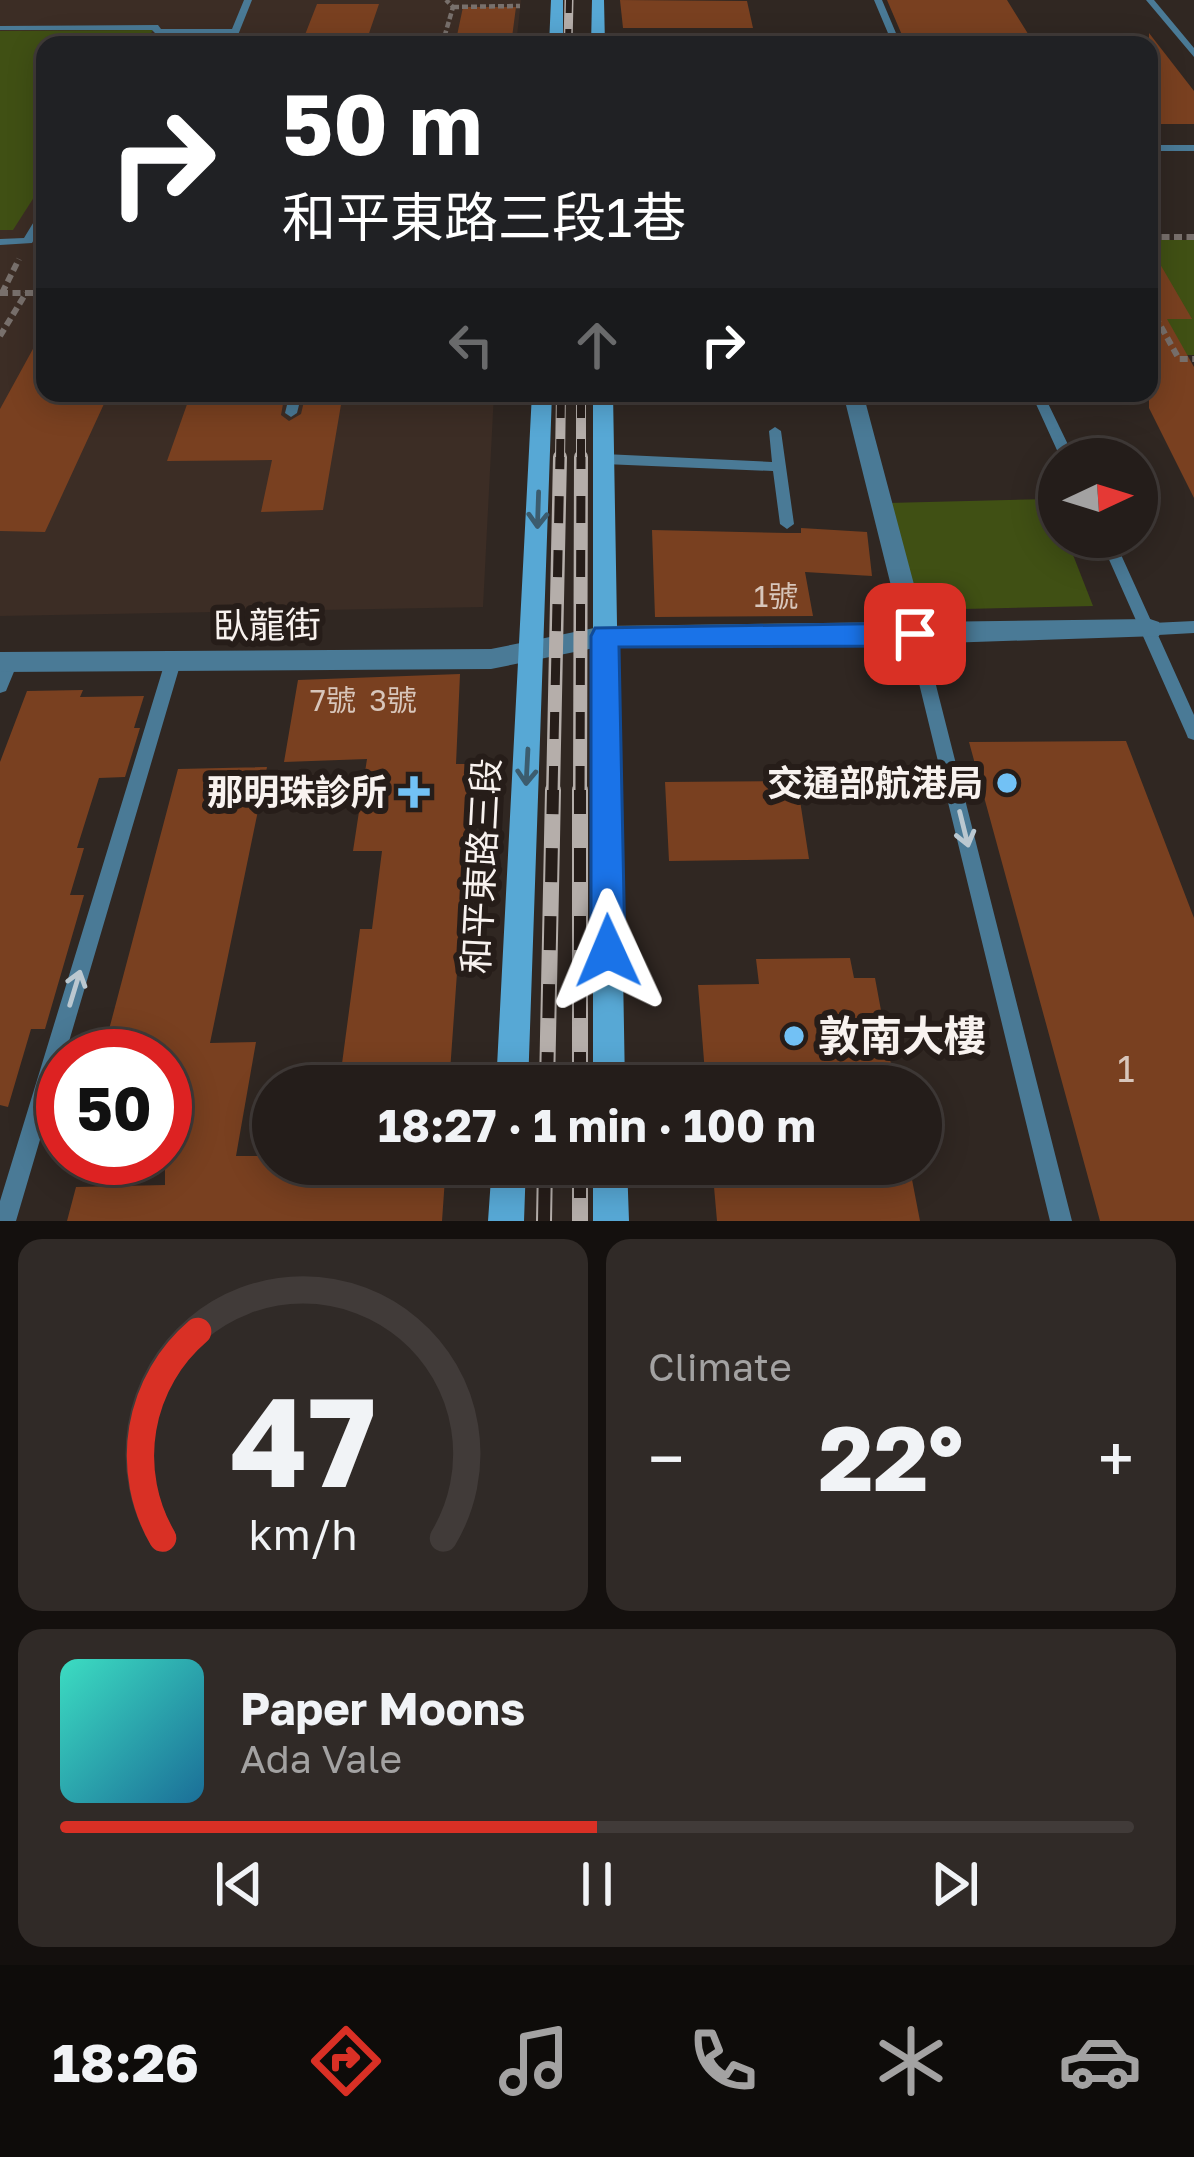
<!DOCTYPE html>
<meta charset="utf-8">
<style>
:root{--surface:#241d1a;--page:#302a27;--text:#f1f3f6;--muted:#a3a2a2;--line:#413b39;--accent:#d93025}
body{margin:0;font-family:"Golos Text","Noto Sans TC",sans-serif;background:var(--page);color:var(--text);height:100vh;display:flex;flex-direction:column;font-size:45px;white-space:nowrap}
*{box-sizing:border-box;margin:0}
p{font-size:39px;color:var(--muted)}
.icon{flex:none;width:66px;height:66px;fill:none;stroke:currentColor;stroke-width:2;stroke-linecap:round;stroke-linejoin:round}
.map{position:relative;height:1221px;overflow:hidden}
.details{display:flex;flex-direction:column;gap:18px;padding:18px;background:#14100e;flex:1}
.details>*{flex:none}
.hud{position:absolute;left:36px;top:36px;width:1122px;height:366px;border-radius:24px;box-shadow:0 6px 30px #0003,0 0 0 3px var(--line);background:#202124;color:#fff;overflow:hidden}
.needle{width:78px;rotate:86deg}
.fabs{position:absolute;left:1038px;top:438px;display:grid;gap:24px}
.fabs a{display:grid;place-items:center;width:120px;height:120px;border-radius:50%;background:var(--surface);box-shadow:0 6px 30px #0003,0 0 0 3px var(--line);font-size:60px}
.speed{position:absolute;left:36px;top:1029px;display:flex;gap:24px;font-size:60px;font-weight:700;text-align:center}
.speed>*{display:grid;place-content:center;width:156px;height:156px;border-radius:50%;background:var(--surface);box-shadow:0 6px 30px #0003,0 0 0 3px var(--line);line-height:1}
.speed .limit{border:18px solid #d22;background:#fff;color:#111}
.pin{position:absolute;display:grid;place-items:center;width:102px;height:102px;color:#fff;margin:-51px;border-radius:24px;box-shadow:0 6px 18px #0006}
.me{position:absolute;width:132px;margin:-66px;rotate:359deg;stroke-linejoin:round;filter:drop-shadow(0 0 9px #0008)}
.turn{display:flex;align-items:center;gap:42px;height:252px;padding:0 48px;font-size:54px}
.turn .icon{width:156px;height:156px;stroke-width:2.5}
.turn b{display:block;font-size:84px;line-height:102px}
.lanes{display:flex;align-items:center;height:114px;padding:0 48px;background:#0003;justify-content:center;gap:60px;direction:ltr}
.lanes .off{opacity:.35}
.big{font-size:90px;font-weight:700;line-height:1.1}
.details .widget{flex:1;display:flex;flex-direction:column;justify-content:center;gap:18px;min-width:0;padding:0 42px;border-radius:24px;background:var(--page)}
.details .dial{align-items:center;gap:0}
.dial svg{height:312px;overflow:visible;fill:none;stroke:var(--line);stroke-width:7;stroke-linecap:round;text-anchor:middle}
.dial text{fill:var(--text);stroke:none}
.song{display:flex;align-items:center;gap:36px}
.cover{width:144px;height:144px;border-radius:18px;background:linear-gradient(135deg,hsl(170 70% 55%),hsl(200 70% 35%))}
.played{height:12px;border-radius:6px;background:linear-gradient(90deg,var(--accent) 50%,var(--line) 50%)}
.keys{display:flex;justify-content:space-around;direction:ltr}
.heat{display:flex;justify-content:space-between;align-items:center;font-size:66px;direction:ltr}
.details .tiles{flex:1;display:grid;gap:18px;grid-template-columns:1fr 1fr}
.widget:last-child{grid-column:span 2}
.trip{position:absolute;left:252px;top:1065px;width:690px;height:120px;border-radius:60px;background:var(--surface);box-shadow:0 6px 30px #0003,0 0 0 3px var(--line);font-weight:700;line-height:120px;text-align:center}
.menu{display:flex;height:192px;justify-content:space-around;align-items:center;background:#0e0c0a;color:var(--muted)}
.menu .icon{width:84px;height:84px}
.menu .selected{color:var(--accent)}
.menu b{font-size:54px;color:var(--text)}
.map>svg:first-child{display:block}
.built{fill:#3c2d25}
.green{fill:#405014}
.building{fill:#794020}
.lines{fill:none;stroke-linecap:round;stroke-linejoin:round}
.path-far1{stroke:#78706c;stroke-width:4.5;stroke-dasharray:6 3;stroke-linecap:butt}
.path{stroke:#78706c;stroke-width:6;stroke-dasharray:8 4.5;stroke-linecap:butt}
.service{fill:#4a7a96;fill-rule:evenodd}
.minor{fill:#4a7a96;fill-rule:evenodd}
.secondary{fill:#57a8d5;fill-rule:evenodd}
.rail-far3-casing{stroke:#b5aeaa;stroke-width:9}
.rail-far2-casing{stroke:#b5aeaa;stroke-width:10}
.rail-far1-casing{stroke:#b5aeaa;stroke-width:14}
.rail-casing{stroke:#b5aeaa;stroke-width:16}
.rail-far3{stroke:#261d19;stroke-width:6;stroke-dasharray:16;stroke-linecap:butt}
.rail-far2{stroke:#261d19;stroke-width:8;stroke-dasharray:21;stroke-linecap:butt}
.rail-far1{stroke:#261d19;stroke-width:9;stroke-dasharray:27;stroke-linecap:butt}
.rail{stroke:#261d19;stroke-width:12;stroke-dasharray:34;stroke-linecap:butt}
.oneway{stroke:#3c5c6e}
.oneway2{stroke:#bbc8d0}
.route{fill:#1a73e8;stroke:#114b97;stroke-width:3}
.poi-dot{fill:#72c1f5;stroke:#261d19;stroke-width:4.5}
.labels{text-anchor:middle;stroke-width:12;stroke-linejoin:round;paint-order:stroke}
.number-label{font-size:30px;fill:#d8c6bb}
.street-label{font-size:36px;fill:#f8f2ef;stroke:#261d19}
.poi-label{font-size:36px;font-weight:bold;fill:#f8f2ef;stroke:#261d19;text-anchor:end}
.near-number-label{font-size:36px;fill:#d8c6bb}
.near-poi-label{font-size:42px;font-weight:bold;fill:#f8f2ef;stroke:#261d19;text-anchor:start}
</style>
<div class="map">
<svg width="1194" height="1221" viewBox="0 0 1194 1221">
<rect width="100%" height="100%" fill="#302722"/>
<path class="built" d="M0 0H521L516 45H45V393H494L483 607 0 616Z"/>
<path class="green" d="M153 30 145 43 45 45V180L13 230H0V31Z
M1149 240H1194V355H1186L1149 289Z
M1051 499 1059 519V537H1066L1093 606 919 610 888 503Z"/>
<path class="building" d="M620 0 747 1 753 28H623Z
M887 0H1007L1035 45H914L905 42Z
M317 4H379L365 45H301Z
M463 7H516L511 45H455Z
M1149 33 1194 91V124H1149Z
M1149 245 1192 319H1167L1194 367V498L1149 408Z
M45 327V393H109L45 532 0 531V409Z
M191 393H285L281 415 289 421 301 414 306 393H343L323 510 261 512 272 460 167 461Z
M801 528 867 532 872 576 805 572 813 616 655 617 652 530 787 533H801Z
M460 674 456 764H478L467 902H462L449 1086H339L360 929H372L382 851H353L367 759 284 762 298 680Z
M83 690 80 697 144 696 134 728H140L125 777 99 778 77 848H84L70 895H84L45 1029H31L8 1107 0 1105V762L27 691Z
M1126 741 1194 918V1221H1100L969 742Z
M267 767 210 1043 256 1042 236 1156H273V1164H446L442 1221H67L76 1187 165 1185V1056H102L178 769Z
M797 781 809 859 669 861 665 782Z
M850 958 854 978H875L895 1086H706L698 985 759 984 756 959Z
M712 1164H909L920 1221H717Z"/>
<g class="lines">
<path class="path-far1" d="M453 7 520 6
M442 45 453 7 446 0"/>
<path class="path" d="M1149 237H1194
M0 293H45
M2 293 19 259
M1149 305 1179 359H1194
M0 336 26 293"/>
<path class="service" d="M244 0H252L234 45H226L230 33H155L152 30H0V26L158 25 161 29H232Z
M874 0H882L901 45H893Z
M1146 0H1154L1194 48V57Z
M598 33H775L779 36 782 45H774L772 39 595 38 594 36Z
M1149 145H1194V151H1149Z
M45 209V221L32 243 0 245V239L24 238 41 210Z
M290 393H302L297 413 291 417 285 413Z
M1031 393H1043L1075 459H1061Z
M775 427 781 431 794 524 787 529 780 524 773 471 604 464 597 459 604 454 772 462 769 431Z
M1099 537H1113L1152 623 1194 621V633L1158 635 1194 715V740L1188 738 1186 733Z
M915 628 920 630 923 634 1072 1221H1050L907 634 910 630Z
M10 656 16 657 18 662 6 691 0 693V667L4 657Z
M173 656 179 657 181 662 16 1221H0V1201L165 662 167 657Z"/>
<path class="minor" d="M843 393H863L924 622 1150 619 1159 622 1162 629 1159 636 915 644 604 646 491 669 0 672V652L491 649 604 626 900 622Z"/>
<path class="secondary" d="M551 0H563V45H549Z
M592 0H604L605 45H591Z
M532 393H552L528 1086H496Z
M593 393H613L625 1086H593Z
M492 1164H526L524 1221H488Z
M593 1164H627L629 1221H593Z"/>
<defs>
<path id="rail-far3" d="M568 45 569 0"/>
<path id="rail-far2" d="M560 460 561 393
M581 460V393"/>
<path id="rail-far1" d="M553 793 560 457
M580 793 581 457"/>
<path id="rail" d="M547 1086 553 790
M580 1086V790
M580 1164V1221
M544 1221 545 1164"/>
</defs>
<use href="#rail-far3" class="rail-far3-casing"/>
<use href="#rail-far2" class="rail-far2-casing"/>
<use href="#rail-far1" class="rail-far1-casing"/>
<use href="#rail" class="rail-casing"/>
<use href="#rail-far3" class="rail-far3"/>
<use href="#rail-far2" class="rail-far2"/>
<use href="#rail-far1" class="rail-far1"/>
<use href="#rail" class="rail"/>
</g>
<defs><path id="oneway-shaft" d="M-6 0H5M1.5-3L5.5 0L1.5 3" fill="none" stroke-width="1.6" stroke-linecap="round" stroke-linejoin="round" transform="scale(3)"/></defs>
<g class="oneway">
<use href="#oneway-shaft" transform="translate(538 510) rotate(92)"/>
<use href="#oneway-shaft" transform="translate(527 767) rotate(93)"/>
</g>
<g class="oneway2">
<use href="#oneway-shaft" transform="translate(964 829) rotate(76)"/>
<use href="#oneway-shaft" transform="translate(75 988) rotate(-73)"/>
</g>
<path class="route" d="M915 623 925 627 929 634 925 642 915 646 619 647 625 951 620 963 608 968 596 963 591 951V636L595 628Z"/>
<g class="poi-dot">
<circle cx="1007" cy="783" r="12"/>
<path d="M408 774h12v12h12v12h-12v12h-12v-12h-12v-12h12z"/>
<circle cx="794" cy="1036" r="12"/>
</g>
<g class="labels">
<g class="number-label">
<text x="776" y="607">1號</text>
<text x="333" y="711">7號</text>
<text x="393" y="711">3號</text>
</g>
<g class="street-label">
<text transform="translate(267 625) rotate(-1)" y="13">臥龍街</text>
<text transform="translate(481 866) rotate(-87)" y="13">和平東路三段</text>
</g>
<g class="poi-label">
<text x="983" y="796">交通部航港局</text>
<text x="387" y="805">那明珠診所</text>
</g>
<g class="near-number-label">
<text x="1126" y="1082">1</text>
</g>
<g class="near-poi-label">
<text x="818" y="1051">敦南大樓</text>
</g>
</g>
</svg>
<div class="fabs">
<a><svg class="needle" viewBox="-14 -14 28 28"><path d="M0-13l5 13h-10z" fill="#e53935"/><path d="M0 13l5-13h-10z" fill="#a3a2a2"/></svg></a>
</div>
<div class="speed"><div class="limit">50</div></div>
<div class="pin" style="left:915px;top:634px;background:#d93025"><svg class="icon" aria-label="arrive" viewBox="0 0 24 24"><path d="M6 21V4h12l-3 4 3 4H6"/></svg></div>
<svg class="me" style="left:608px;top:951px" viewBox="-20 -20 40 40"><path d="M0-17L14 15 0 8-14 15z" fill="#1a73e8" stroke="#fff" stroke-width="4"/></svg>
<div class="trip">18:27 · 1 min · 100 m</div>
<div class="hud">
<div class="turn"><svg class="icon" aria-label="right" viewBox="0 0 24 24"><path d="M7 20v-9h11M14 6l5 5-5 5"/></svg><div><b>50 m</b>和平東路三段1巷</div></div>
<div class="lanes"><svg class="icon off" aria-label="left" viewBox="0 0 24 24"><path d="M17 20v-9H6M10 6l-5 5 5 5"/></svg><svg class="icon off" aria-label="ahead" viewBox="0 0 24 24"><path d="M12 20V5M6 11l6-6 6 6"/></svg><svg class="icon" aria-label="right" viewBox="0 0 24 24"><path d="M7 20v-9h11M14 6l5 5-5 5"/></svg></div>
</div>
</div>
<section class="details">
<div class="tiles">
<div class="widget dial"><svg viewBox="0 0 100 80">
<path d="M14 69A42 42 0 1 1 86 69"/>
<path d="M14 69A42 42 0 0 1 23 16" stroke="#d93025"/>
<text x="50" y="56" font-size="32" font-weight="700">47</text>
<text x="50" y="72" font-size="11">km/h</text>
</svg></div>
<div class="widget"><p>Climate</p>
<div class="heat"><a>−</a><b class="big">22°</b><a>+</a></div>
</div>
<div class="widget">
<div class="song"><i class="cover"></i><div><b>Paper Moons</b><p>Ada Vale</p></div></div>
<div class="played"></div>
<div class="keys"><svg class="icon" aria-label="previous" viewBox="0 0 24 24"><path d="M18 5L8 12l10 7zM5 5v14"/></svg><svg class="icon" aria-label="pause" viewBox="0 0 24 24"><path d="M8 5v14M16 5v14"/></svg><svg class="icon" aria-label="next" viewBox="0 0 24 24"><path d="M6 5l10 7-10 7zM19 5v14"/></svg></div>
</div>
</div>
</section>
<nav class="menu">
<b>18:26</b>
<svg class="icon selected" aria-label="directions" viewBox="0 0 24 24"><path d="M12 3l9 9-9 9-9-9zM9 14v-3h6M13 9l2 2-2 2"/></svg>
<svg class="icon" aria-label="music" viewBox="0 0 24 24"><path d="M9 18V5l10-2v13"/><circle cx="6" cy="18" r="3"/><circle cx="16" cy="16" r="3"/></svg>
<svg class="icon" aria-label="phone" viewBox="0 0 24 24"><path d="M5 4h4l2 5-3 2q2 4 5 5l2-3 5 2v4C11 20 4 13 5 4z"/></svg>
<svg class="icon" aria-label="climate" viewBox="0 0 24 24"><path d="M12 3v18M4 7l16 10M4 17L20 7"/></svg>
<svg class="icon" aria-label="car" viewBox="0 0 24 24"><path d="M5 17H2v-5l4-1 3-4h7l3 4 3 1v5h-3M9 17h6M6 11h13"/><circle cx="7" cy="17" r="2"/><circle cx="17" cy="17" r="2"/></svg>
</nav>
